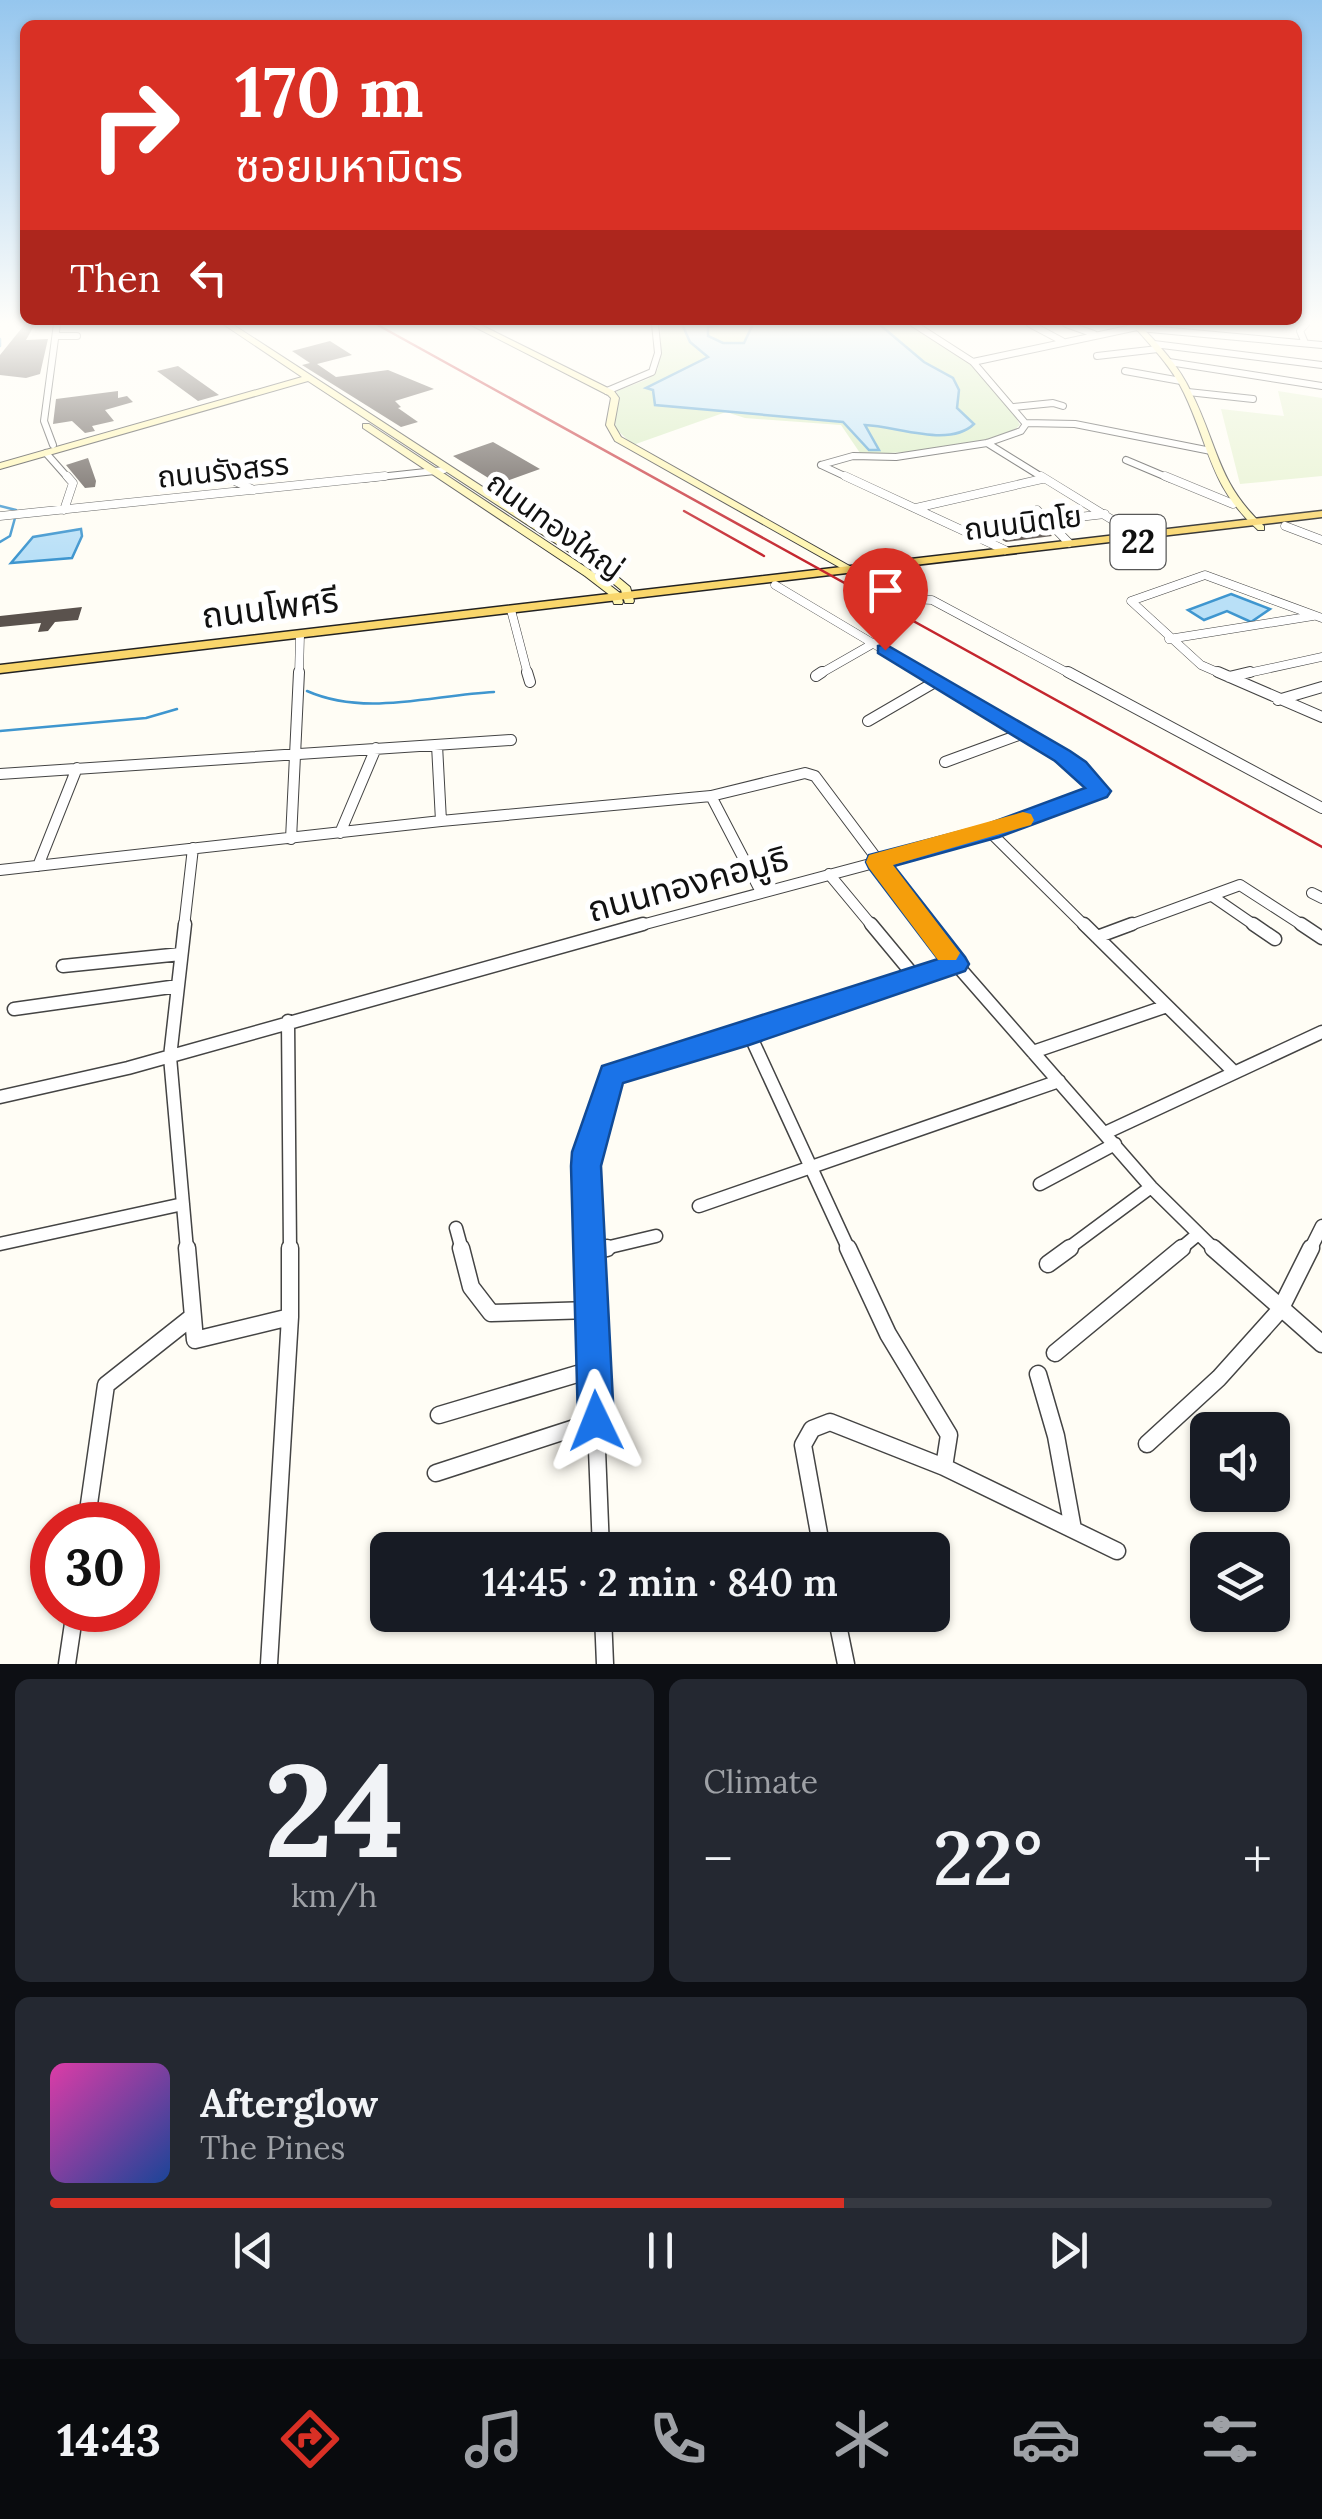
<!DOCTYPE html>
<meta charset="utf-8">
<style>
:root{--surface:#171b24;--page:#242831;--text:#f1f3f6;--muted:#9ea1a6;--line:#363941;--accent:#d93025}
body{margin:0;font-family:Lora,"Noto Sans Thai",serif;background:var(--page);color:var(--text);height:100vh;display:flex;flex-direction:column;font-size:38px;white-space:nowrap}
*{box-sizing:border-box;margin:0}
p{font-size:32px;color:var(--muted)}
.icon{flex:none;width:55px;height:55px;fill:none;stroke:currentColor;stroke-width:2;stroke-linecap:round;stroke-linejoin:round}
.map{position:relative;height:1664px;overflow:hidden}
.drawer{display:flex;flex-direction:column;gap:15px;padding:15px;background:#0d0f14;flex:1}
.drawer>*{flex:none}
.banner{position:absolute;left:20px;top:20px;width:1282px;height:305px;border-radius:15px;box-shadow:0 2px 8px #0004;background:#d93025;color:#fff;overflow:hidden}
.buttons{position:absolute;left:1190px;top:1412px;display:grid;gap:20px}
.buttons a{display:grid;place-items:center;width:100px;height:100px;border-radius:15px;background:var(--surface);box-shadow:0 2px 8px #0004;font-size:50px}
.speed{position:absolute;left:30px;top:1502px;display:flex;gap:20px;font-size:50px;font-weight:700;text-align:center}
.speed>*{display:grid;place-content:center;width:130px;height:130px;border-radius:50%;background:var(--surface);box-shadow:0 2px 8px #0004;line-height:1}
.speed .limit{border:15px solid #d22;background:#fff;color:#111}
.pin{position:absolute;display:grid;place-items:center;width:85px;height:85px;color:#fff;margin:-102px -42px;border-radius:50% 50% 50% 0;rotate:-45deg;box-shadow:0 0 10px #0007}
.pin .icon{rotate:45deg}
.me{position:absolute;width:110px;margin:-55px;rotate:358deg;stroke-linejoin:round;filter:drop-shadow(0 0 8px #0008)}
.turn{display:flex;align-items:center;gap:35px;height:210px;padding:0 50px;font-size:45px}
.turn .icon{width:130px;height:130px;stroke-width:2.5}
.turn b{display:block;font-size:70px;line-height:85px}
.then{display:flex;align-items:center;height:95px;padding:0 50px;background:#0003;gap:20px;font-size:38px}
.big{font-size:75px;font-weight:600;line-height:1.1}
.drawer .widget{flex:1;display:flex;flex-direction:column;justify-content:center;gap:15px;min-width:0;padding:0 35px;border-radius:15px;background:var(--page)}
.drawer .dial{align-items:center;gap:0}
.dial b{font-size:130px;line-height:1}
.song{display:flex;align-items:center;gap:30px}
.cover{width:120px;height:120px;border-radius:15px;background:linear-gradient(135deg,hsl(320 70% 55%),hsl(220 70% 35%))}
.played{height:10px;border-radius:5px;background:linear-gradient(90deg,var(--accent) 65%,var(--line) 65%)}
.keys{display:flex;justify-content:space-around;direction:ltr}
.heat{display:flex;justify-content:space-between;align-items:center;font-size:55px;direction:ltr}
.drawer .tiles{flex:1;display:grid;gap:15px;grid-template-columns:1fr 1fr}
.widget:last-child{grid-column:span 2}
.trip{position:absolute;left:370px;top:1532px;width:580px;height:100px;border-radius:15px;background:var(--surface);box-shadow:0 2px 8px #0004;font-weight:600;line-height:100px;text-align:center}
.menu{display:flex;height:160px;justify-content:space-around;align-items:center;background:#090b0e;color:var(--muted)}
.menu .icon{width:70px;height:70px}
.menu .active{color:var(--accent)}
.menu b{font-size:45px;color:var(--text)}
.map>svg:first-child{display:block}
.green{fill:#d5ebbd}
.pitch{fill:#e6f2cf}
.water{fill:#b9e0f7;stroke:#3f96cf;stroke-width:2.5}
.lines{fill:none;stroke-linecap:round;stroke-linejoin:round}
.stream{stroke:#3f96cf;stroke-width:2.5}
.building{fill:#5a524d}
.street-far4-casing{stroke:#444;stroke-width:8}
.street-far3-casing{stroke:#444;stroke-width:9}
.street-far2-casing{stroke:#444;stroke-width:12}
.street-far1-casing{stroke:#444;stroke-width:15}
.street-casing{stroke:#444;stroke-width:19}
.secondary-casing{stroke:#333;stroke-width:2}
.primary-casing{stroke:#222;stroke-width:3}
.street-far4{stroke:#fff;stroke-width:6}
.street-far3{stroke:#fff;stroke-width:8}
.street-far2{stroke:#fff;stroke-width:10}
.street-far1{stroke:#fff;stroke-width:12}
.street{stroke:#fff;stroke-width:16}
.secondary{fill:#fff6b0;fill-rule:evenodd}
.primary{fill:#f9d66b;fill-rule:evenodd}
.rail{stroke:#c4262e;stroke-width:2.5}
.route{fill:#1a73e8;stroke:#114b97;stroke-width:2.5}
.slow{fill:#f59e0b}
.labels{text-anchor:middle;stroke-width:10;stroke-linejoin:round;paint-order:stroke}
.far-street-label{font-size:30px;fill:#111;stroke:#fff}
.shield{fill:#fff;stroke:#585858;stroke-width:2.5}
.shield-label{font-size:32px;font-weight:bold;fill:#111}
.street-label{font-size:35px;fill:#111;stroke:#fff}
</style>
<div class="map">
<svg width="1322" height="1664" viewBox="0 0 1322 1664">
<rect width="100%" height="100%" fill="#fffdf5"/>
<path class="green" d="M661 324H909L980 371 1008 403 1020 425C992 450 898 454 860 453L841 425 745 418 726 412 633 445 615 428 617 391 648 379 658 369Z"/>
<path class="pitch" d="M1278 391 1322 398V476L1240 484 1221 409 1284 416Z"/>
<path class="water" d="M682 324H724L708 327V336L723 343H744L753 324H879L924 362 953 378 959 390 957 408 974 424C949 448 897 426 865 425L879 450H869L843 422 655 405 653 390 646 388 708 357 690 342Z
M81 529 82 536 72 558 11 563 33 537Z
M1231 594 1270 609 1251 622 1227 611 1204 620 1188 610Z"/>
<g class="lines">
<path class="stream" d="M0 339V346
M0 506 16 510
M0 542 10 536 15 518
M307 691C366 717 432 695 494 692
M0 731 146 718 177 709"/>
</g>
<path class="building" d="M25 324H35L26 340 48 339 40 374 26 378 0 375V355Z
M330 341 352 355 317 364 336 377 388 370 434 389 395 401 401 407 398 408 418 422 401 427 302 365 310 363 292 351Z
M178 366 219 395 198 401 157 371Z
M118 391V398L127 396 133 402 105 410 114 421 92 426 95 431 85 433 72 421 53 424 56 399Z
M493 442 540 469 498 484 453 456Z
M88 458 96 481 95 487 85 488 66 465Z
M1044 528 1052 536 1006 542 992 534Z
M82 607 78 620 55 622 48 631 38 632 41 623 0 627V616Z"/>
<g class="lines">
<defs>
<path id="street-far4" d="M1030 324 1062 341
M1066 324 1094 334
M1139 328 1322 345
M56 336H77
M1305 343 1300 331 1306 324
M1154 344 1322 365
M1097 356 1158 349
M973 362 1137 327
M1169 362 1322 386
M1125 371 1181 381
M607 391 652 372 658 353 655 324
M1188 392 1253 399
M1014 407 1053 403 1063 406
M1025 423 1075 424 1211 451
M987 443 1045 479
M53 445 44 421 57 324
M46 453 69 479
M1126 460 1171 479
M821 465 853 456 896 457 987 443 1021 431 1026 424 973 362 914 324
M821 465 851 479
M205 467 230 479
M361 479 444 470"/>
<path id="street-far3" d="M224 476 254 490
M845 476 1005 550
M1041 476 1137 535
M1165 476 1233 504
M916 508 1042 479
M64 510 73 483 67 476
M1037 510 1069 543
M0 516 385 476
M1285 526 1322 540
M974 529 1105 514
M853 576 892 598 932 600 1072 675
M775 585 926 675
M511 610 528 675
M1169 639 1313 616
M299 675 300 635
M818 675 874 643
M1224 675 1201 665 1131 601 1205 575 1322 618
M1239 675 1322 657"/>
<path id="street-far2" d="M527 672 530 682
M1068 672 1322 808
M1218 672 1322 717
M816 676 822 672
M1229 677 1250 672
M1278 700 1322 687
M868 721 935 682
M437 745 441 821
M945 762 1024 733
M0 774 511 740
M711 796 761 892
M990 832 1086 927
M340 833 376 748
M291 839 299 672
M38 866 77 768
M0 870 441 821 711 796 805 773 815 776 928 927
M829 874 873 927
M1312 893 1322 898
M1212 896 1257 927
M184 927 193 848
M634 927 990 832 1100 791 1079 767 1063 756 922 672
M1125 927 1240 885 1305 927"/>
<path id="street-far1" d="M185 924 170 1057 187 1250
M871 924 915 977
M926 924 956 964 1151 1187 1215 1250
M1084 924 1232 1070
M1253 924 1275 939
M1301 924 1322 938
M1097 937 1132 924
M63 966 181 954
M14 1009 178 986
M288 1021 290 1250
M749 1033 849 1250
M1033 1052 1167 1006
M0 1097 128 1068 643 924
M1105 1133 1322 1032
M1040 1184 1115 1144
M699 1206 1059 1081
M456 1228 462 1250
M0 1244 183 1204
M589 1250 586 1152 612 1074 956 964
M597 1250 656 1236
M1066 1250 1151 1187
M1179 1250 1197 1235
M1310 1250 1322 1226"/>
<path id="street" d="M187 1248 195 1340 290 1317
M461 1248 471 1287 491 1313 591 1310
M589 1248 601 1550
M1213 1248 1322 1344
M589 1252 607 1248
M1048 1264 1070 1248
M1055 1353 1182 1248
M1038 1374 1056 1436 1073 1529
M439 1415 594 1369
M1147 1444 1219 1378 1280 1310 1311 1248
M944 1467 1117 1551
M436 1473 596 1421
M86 1525 106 1385 192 1317
M822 1550 803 1445 812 1429 830 1422 944 1467 949 1435 888 1334 848 1248
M603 1615 605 1664
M836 1615 846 1664
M67 1664 75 1610
M269 1664 290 1317V1248"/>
<path id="secondary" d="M223 324H232L606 567 630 587 634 601 633 603H625L621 590 598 571 308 381 0 469V463L302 377Z
M469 324H479L614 391 619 398 614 425 621 437 855 569 850 572 846 571 615 441 606 425 611 398 608 395Z
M1132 324H1139C1159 345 1179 366 1191 392 1218 445 1217 483 1264 526V530H1258C1210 487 1210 447 1184 393 1172 367 1151 346 1132 324Z
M363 424H369L593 572 620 593 623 602 622 604H614L611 596 585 576 363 428Z"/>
<path id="primary" d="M1322 511V517L0 673V665Z"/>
</defs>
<use href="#street-far4" class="street-far4-casing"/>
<use href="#street-far3" class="street-far3-casing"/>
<use href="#street-far2" class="street-far2-casing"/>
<use href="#street-far1" class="street-far1-casing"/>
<use href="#street" class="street-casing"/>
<use href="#secondary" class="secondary-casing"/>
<use href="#primary" class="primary-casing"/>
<use href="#street-far4" class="street-far4"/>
<use href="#street-far3" class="street-far3"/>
<use href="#street-far2" class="street-far2"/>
<use href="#street-far1" class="street-far1"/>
<use href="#street" class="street"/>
<use href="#secondary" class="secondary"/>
<use href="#primary" class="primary"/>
<path class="rail" d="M376 324 1322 847
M684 511 764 556"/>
</g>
<linearGradient id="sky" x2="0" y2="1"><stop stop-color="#95c6ee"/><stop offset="0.58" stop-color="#fffefa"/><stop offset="1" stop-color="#fffefa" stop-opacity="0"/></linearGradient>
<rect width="1322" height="557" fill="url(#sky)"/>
<path class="route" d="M885 644 1070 751 1086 762 1111 791 1107 797 999 837 894 866 965 957 969 964 965 971 749 1045 623 1083 601 1166 614 1421 608 1433 596 1439 583 1433 578 1421 571 1166 572 1152 602 1066 938 959 869 868 866 862 869 855 985 825 1085 788 1055 761 878 653V646Z"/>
<path class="slow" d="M1023 812 1031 814 1034 820 1031 825 893 865 960 953 956 960H938L869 868 866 862 869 855Z"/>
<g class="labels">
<g class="far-street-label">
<text transform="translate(223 471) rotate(-6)" y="10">ถนนรังสรร</text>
<text transform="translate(1023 523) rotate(-7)" y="10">ถนนนิตโย</text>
<text transform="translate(555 526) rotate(36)" y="10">ถนนทองใหญ่</text>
</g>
<rect class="shield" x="1110.5" y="515" width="55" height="54" rx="8"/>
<g class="shield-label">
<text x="1138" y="553">22</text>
</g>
<g class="street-label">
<text transform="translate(270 608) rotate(-7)" y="12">ถนนโพศรี</text>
<text transform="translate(688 884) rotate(-15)" y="12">ถนนทองคอมูธิ</text>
</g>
</g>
</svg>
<div class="buttons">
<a><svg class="icon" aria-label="sound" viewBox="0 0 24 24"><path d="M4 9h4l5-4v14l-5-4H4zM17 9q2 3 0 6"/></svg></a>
<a><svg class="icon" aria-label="layers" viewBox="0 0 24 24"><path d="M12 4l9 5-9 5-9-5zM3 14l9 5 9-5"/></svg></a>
</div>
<div class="speed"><div class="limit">30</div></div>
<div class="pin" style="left:885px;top:650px;background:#d93025"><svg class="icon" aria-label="arrive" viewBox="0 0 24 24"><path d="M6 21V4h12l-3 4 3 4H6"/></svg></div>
<svg class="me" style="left:596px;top:1421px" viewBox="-20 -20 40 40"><path d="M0-17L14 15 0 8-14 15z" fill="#1a73e8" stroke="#fff" stroke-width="4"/></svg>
<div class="trip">14:45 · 2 min · 840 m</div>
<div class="banner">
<div class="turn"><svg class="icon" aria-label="right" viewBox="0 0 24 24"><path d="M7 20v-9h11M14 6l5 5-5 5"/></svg><div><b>170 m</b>ซอยมหามิตร</div></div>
<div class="then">Then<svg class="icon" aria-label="left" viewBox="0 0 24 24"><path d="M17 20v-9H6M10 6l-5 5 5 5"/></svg></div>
</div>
</div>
<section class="drawer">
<div class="tiles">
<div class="widget dial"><b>24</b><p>km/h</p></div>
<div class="widget"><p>Climate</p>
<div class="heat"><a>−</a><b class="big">22°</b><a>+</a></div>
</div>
<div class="widget">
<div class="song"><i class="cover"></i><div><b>Afterglow</b><p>The Pines</p></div></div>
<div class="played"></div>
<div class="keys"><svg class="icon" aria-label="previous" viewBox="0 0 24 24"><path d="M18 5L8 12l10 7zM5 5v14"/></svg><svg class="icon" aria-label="pause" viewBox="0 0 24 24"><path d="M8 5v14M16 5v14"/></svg><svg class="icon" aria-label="next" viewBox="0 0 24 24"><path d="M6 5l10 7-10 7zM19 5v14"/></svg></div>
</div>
</div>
</section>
<nav class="menu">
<b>14:43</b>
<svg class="icon active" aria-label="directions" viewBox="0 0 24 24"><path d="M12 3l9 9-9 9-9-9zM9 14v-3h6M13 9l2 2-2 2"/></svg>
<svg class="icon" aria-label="music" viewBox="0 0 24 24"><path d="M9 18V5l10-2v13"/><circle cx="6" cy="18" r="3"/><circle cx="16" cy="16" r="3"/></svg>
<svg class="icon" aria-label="phone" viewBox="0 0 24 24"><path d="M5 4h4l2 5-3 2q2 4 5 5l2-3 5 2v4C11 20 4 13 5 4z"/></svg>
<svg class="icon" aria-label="climate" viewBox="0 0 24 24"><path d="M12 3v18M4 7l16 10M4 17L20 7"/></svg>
<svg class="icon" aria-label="car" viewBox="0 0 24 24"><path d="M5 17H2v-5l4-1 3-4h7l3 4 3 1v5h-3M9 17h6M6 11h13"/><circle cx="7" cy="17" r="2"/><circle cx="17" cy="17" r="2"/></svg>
<svg class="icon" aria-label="filters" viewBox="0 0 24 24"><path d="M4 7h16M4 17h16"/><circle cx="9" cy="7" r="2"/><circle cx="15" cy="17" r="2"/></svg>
</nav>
